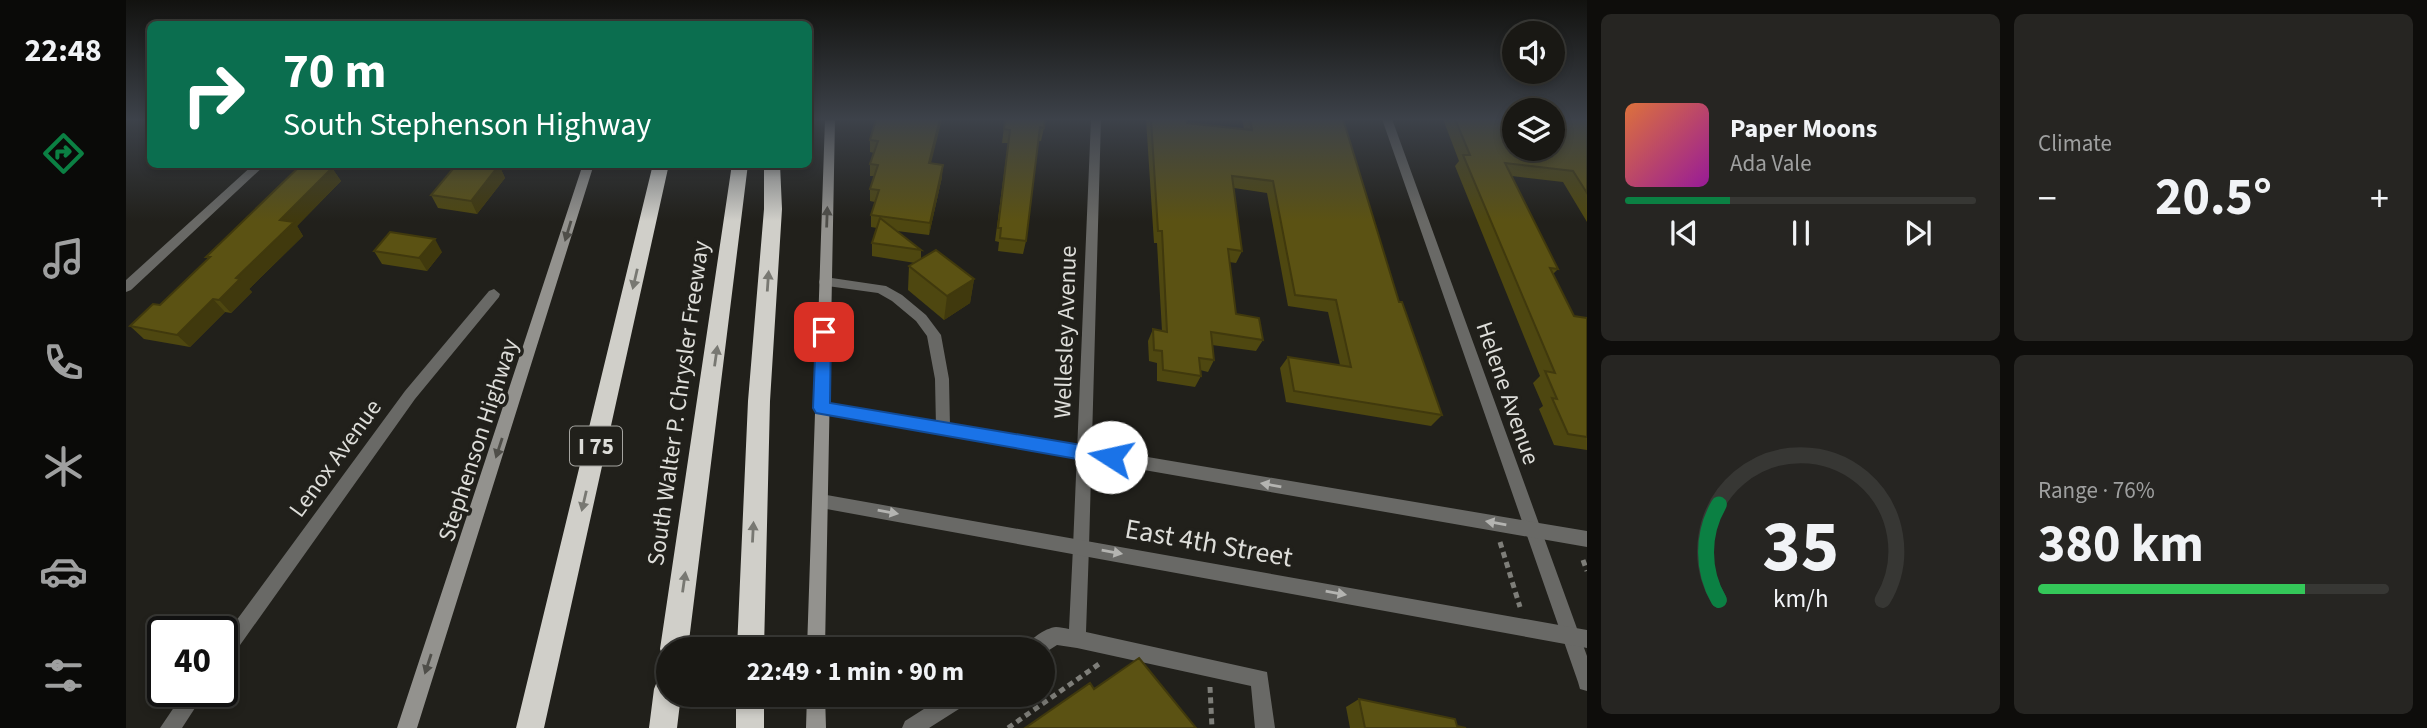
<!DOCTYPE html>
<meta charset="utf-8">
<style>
:root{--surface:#191814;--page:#262522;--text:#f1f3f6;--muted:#9fa0a0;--line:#373734;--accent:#0b8043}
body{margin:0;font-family:"Source Sans 3",sans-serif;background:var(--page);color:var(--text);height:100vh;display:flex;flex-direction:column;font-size:26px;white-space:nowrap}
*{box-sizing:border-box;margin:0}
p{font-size:23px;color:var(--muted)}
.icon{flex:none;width:38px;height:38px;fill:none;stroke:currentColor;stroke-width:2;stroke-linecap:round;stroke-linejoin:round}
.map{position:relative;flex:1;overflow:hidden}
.sheet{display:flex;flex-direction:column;gap:14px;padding:14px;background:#0e0d0b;width:840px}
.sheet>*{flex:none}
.hud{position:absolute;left:21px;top:21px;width:665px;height:147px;border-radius:10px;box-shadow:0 4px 10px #0003,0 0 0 2px var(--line);background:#0b6e4f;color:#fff;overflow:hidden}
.tools{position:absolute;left:1376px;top:21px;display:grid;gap:14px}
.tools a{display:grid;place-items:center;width:63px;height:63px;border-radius:50%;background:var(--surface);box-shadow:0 4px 10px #0003,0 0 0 2px var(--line);font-size:35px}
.speed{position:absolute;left:21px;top:616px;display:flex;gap:14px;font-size:35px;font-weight:700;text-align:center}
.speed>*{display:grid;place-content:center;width:91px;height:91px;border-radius:50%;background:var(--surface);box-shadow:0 4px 10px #0003,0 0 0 2px var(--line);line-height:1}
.speed .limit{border:4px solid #111;border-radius:10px;background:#fff;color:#111}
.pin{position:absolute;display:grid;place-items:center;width:60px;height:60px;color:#fff;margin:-30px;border-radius:14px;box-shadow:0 4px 10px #0006}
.me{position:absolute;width:77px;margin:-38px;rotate:280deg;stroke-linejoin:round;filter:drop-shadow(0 0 5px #0008)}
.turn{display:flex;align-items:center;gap:24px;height:147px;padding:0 21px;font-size:32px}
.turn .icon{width:91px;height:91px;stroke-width:2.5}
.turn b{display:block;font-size:49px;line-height:60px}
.big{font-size:52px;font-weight:700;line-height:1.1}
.sheet .widget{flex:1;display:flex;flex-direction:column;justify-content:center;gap:10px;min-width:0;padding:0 24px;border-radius:10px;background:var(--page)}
.sheet .dial{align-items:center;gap:0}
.dial svg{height:182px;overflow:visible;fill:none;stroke:var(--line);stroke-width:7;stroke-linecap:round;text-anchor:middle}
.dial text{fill:var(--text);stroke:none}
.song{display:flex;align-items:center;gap:21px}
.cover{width:84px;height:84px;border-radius:10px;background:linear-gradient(135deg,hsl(20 70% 55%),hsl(300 70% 35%))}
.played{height:7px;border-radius:4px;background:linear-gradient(90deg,var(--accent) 30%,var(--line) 30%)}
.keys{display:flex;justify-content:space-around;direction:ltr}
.heat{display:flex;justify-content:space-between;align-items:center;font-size:38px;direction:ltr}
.charge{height:10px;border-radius:5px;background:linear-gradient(90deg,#34c759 76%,var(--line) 0)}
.sheet .tiles{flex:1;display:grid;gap:14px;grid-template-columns:repeat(2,1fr)}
.trip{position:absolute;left:530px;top:637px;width:399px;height:70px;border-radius:35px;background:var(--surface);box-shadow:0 4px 10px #0003,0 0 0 2px var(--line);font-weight:700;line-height:70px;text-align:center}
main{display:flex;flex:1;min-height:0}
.dock{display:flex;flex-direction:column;width:126px;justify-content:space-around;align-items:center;background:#0a0a08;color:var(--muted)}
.dock .icon{width:49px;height:49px}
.dock .on{color:var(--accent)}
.dock b{font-size:32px;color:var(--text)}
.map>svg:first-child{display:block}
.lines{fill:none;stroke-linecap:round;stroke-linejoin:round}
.path{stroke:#7e7e79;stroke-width:5;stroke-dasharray:6 4.5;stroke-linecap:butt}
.service{fill:#696966;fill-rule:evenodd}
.minor{fill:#696966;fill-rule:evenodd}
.tertiary{fill:#696966;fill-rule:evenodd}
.secondary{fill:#93928e;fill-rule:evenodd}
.motorway{fill:#d0cfc9;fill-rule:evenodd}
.wall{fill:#4e4710}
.shaded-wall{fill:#40390d}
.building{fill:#5b5213;stroke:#40390d;stroke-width:2}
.oneway{fill:#4f4e49}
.oneway2{fill:#787872}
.oneway3{fill:#b4b4b1}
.route{fill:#1a73e8;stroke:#114b97;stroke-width:2}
.labels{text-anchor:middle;stroke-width:7;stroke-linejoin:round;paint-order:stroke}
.shield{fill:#21201b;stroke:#a5a4a0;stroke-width:2}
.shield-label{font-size:23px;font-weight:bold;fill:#ddddd9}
.street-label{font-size:24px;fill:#ddddd9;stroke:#21201b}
.near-street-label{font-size:28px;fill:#ddddd9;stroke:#21201b}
</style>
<main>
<nav class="dock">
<b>22:48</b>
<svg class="icon on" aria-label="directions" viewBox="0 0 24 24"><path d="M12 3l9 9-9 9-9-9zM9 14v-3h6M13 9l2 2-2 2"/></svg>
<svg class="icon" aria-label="music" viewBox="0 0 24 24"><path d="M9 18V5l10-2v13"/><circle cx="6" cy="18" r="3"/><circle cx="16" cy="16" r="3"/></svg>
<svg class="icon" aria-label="phone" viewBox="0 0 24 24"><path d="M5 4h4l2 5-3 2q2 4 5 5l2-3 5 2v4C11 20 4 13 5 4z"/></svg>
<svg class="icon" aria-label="climate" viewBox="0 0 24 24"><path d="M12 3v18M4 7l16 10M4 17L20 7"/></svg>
<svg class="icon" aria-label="car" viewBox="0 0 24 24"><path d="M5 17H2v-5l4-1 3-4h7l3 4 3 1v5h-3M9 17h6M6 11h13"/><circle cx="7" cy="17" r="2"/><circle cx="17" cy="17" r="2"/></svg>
<svg class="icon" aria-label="filters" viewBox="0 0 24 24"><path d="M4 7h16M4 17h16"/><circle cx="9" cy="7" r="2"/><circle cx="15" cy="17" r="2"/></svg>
</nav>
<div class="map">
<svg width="1461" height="728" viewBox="0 0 1461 728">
<rect width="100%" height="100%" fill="#21201b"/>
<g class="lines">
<path class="path" d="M1374 542 1394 607
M1457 560 1461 571
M1084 687 1086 728
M882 728 973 664"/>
<path class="service" d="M699 277 760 286 776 295 800 315 815 335 823 379 824 427 822 431 817 433 812 431 810 427 809 379 801 336 790 321 766 301 752 293 694 285 693 282 694 279Z
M955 539 961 542 963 547 960 632 1141 672 1149 728H1129L1125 686 951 648 931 645 917 654V649H899C902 640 919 628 930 627 934 627 938 628 943 629L947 547 949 542Z
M820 695H846L844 702 803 728H776L779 721Z"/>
<path class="minor" d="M965 119H975L963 547 961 552 955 555 949 552 947 547Z
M1256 119H1266L1461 656V691L1454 689 1452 682Z
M128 164H140L5 290 0 292V280Z
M443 164H467L468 166 462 169Z
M368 289 374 294 373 297 289 399 102 662 96 665V640L279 391 363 291Z
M59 691H80L56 728H34Z"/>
<path class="tertiary" d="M696 402 1461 531V547L696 414 691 412 689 408 691 404Z
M695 494 1461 630V648L695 508 689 506 687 501 689 496Z"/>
<path class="secondary" d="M699 119H709L699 649H681Z
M457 164H468L291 728H271Z
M681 695H699L700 728H680Z"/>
<path class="motorway" d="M527 164H543L418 728H390Z
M606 164H622L562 649H542V660L538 659 534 649Z
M638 164H654L656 209 644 401 638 649H611L622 401 638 209Z
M542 675V695H555L551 728H523L528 689 532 679Z
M610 695H638V728H610Z"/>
</g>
<path class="wall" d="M750 119 805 163 816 177 803 235 771 231 795 250V259L848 279 844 303 818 320 782 290 783 266 789 263 746 256V243L751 228 745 227V215L749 202 744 201V189L748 176H744V164L748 153 744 152V140Z
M879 119 918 128 915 141H912L900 241 897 254 872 251 873 242 869 241 882 143H876Z
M1020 119H1061V123L1118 129 1116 119H1217L1273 302 1316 415 1305 426 1160 402 1154 368 1162 357 1214 365 1202 312 1162 306 1141 193 1108 188 1116 251 1110 263 1103 262 1110 314 1137 340 1130 351 1086 345 1088 360 1082 372 1074 370 1075 376 1069 387 1031 381V363L1023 361 1022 341 1027 329 1036 331 1031 243H1028Z
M1317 119H1461V222L1437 182 1386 176 1432 269 1427 274 1448 316 1461 318V450L1428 445 1413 409 1417 406 1407 383 1414 376 1329 166 1333 161Z
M373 165 379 178 351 214 312 208 305 195Z
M206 168 215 181 171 226 177 236 123 289 126 292 105 313 99 312 64 347 18 339 4 326 34 305 82 259 80 257Z
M248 251 316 252 301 271 256 264Z
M1233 699 1331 726 1340 728H1224L1220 707Z"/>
<path class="shaded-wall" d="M814 119H816L802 175 803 163Z
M373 165 379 178 351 214 345 201Z
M817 165 816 177 803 235 804 223Z
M206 168 215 181 171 226 177 236 123 289 126 292 105 313 93 300 154 220Z
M309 239 316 252 301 271 293 258Z
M848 279 844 303 818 320 821 296Z
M87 299 99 312 64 347 51 335Z"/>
<path class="building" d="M750 119H814L803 163 817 165 804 223 745 215 753 190 744 189 752 165 744 164 752 141 744 140Z
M879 119H919L918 128 914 127 900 241 874 238 875 228H872L884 130 878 129Z
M1025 119H1061V123L1126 130 1124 119H1217L1273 302H1276L1316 415 1168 391 1162 357 1225 367 1210 300 1169 295 1147 181 1106 176 1116 251 1102 249 1110 314 1133 318 1137 340 1085 332 1088 360 1073 358 1075 376 1037 370 1036 351 1028 350 1027 329 1041 332 1036 231H1032Z
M1329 119H1388V149H1426V119H1461V193L1447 171 1379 163 1432 269 1424 268 1448 316 1461 318V437L1442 434 1426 398 1431 399 1419 371 1429 373 1337 155H1344Z
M176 164 206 168 154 220 168 222 110 278 114 279 93 300 87 299 51 335 4 326 27 304 34 305 84 257H80Z
M331 164H371L373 165 345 201 305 195Z
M754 218 795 250 746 243Z
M264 232 309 239 293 258 248 251Z
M810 250 848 279 821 296 783 266Z
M1013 658 1070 728H899L964 683 968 689Z
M1233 699 1329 719 1331 726 1340 728H1239Z"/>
<defs><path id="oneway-solid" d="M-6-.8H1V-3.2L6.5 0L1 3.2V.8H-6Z" transform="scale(1.75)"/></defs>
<g class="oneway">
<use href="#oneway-solid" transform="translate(701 217) rotate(-88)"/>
<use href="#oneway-solid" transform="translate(442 231) rotate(107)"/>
<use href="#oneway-solid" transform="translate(373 448) rotate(108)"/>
<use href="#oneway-solid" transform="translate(302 664) rotate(108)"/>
</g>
<g class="oneway2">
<use href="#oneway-solid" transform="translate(509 279) rotate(103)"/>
<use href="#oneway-solid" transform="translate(642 281) rotate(-86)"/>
<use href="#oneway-solid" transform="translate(590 356) rotate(-82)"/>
<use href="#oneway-solid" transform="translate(458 501) rotate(103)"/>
<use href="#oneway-solid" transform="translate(627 532) rotate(-87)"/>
<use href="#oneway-solid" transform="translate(558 582) rotate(-82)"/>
</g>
<g class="oneway3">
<use href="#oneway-solid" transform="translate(1145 485) rotate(-170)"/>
<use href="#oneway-solid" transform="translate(762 512) rotate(10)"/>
<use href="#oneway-solid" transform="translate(1370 523) rotate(-170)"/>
<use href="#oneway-solid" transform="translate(986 552) rotate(10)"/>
<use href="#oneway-solid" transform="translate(1210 593) rotate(10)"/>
</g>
<linearGradient id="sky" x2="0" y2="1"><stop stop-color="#12120f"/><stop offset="0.54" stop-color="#3d424a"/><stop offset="1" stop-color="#3d424a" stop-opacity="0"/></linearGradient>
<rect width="1461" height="221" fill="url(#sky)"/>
<path class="route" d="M698 327 705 332 704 403 985 450 991 452 993 457 991 462 985 465 690 413 687 408 690 332Z"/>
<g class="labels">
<rect class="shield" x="444" y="426.5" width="52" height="39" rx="5"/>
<g class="shield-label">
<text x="470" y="454">I 75</text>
</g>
<g class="street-label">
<text transform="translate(939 332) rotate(-88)" y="8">Wellesley Avenue</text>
<text transform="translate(1382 393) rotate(71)" y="8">Helene Avenue</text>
<text transform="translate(552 403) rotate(-82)" y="8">South Walter P. Chrysler Freeway</text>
<text transform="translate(352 440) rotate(-72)" y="8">Stephenson Highway</text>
<text transform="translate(209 458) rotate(-54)" y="8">Lenox Avenue</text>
</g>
<g class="near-street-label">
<text transform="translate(1083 542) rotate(10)" y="10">East 4th Street</text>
</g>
</g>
</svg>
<div class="tools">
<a><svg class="icon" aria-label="sound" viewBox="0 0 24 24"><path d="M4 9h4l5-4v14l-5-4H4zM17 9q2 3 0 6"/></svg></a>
<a><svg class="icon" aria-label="layers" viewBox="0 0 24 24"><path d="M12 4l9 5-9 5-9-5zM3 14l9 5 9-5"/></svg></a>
</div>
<div class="speed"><div class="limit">40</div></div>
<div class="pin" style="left:698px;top:332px;background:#d93025"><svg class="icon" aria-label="arrive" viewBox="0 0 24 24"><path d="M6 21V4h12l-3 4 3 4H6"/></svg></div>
<svg class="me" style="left:985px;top:457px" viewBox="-20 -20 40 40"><circle r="19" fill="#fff"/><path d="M0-13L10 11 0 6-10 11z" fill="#1a73e8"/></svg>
<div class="trip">22:49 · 1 min · 90 m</div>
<div class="hud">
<div class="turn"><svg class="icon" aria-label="right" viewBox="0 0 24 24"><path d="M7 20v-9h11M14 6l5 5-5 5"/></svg><div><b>70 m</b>South Stephenson Highway</div></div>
</div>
</div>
<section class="sheet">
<div class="tiles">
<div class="widget">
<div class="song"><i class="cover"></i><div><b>Paper Moons</b><p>Ada Vale</p></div></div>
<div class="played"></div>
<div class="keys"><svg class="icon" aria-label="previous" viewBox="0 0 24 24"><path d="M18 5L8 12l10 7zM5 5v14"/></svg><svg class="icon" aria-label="pause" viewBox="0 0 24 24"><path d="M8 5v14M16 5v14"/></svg><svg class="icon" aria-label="next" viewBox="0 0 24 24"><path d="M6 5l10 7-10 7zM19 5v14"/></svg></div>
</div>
<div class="widget"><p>Climate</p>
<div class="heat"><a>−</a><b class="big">20.5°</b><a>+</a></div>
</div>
<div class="widget dial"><svg viewBox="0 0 100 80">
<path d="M14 69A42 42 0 1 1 86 69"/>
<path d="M14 69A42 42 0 0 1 14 27" stroke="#0b8043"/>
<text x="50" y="56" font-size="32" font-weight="700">35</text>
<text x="50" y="72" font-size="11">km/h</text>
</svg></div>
<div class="widget"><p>Range · 76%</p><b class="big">380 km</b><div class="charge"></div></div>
</div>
</section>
</main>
